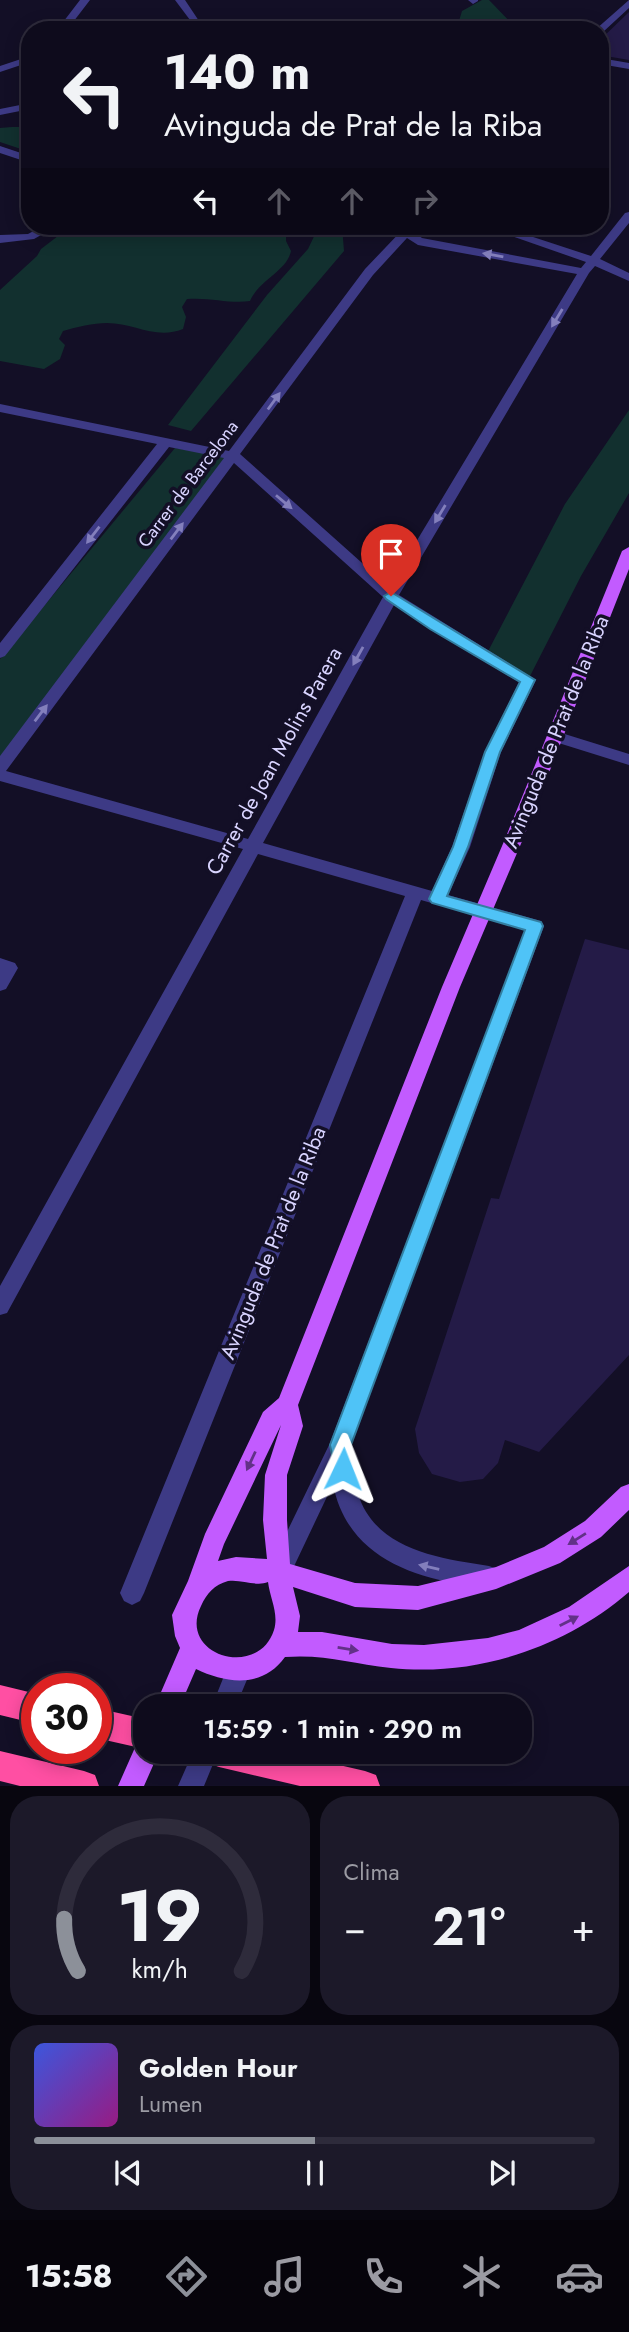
<!DOCTYPE html>
<html lang="es">
<meta charset="utf-8">
<style>
:root{--surface:#0e0b1c;--page:#1c1929;--text:#f1f3f6;--muted:#9b9ba3;--line:#2e2b3b;--accent:#8c9099}
body{margin:0;font-family:Jost,sans-serif;background:var(--page);color:var(--text);height:100vh;display:flex;flex-direction:column;font-size:26px;white-space:nowrap}
*{box-sizing:border-box;margin:0}
p{font-size:23px;color:var(--muted)}
.icon{flex:none;width:38px;height:38px;fill:none;stroke:currentColor;stroke-width:2;stroke-linecap:round;stroke-linejoin:round}
.map{position:relative;height:1786px;overflow:hidden}
.drawer{display:flex;flex-direction:column;gap:10px;padding:10px;background:#08060f;flex:1}
.drawer>*{flex:none}
.banner{position:absolute;left:21px;top:21px;width:588px;height:214px;border-radius:28px;box-shadow:0 4px 18px #0003,0 0 0 2px var(--line);background:#0e0b1c;color:var(--text);overflow:hidden}
.speed{position:absolute;left:21px;top:1673px;display:flex;gap:14px;font-size:35px;font-weight:700;text-align:center}
.speed>*{display:grid;place-content:center;width:91px;height:91px;border-radius:50%;background:var(--surface);box-shadow:0 4px 18px #0003,0 0 0 2px var(--line);line-height:1}
.speed .limit{border:10px solid #d22;background:#fff;color:#111}
.pin{position:absolute;display:grid;place-items:center;width:60px;height:60px;color:#fff;margin:-72px -30px;border-radius:50% 50% 50% 0;rotate:-45deg;box-shadow:0 0 7px #0007}
.pin .icon{rotate:45deg}
.me{position:absolute;width:77px;margin:-38px;rotate:2deg;stroke-linejoin:round;filter:drop-shadow(0 0 5px #0008)}
.turn{display:flex;align-items:center;gap:24px;height:147px;padding:0 28px;font-size:32px}
.turn .icon{width:91px;height:91px;stroke-width:2.5}
.turn b{display:block;font-size:49px;line-height:60px}
.lanes{display:flex;align-items:center;height:66px;padding:0 28px;background:#0003;justify-content:center;gap:35px;direction:ltr}
.lanes .off{opacity:.35}
.big{font-size:52px;font-weight:600;line-height:1.1}
.drawer .widget{flex:1;display:flex;flex-direction:column;justify-content:center;gap:10px;min-width:0;padding:0 24px;border-radius:28px;background:var(--page)}
.drawer .dial{align-items:center;gap:0}
.dial svg{height:182px;overflow:visible;fill:none;stroke:var(--line);stroke-width:7;stroke-linecap:round;text-anchor:middle}
.dial text{fill:var(--text);stroke:none}
.song{display:flex;align-items:center;gap:21px}
.cover{width:84px;height:84px;border-radius:10px;background:linear-gradient(135deg,hsl(230 70% 55%),hsl(310 70% 35%))}
.played{height:7px;border-radius:4px;background:linear-gradient(90deg,var(--accent) 50%,var(--line) 50%)}
.keys{display:flex;justify-content:space-around;direction:ltr}
.heat{display:flex;justify-content:space-between;align-items:center;font-size:38px;direction:ltr}
.drawer .tiles{flex:1;display:grid;gap:10px;grid-template-columns:1fr 1fr}
.widget:last-child{grid-column:span 2}
.trip{position:absolute;left:133px;top:1694px;width:399px;height:70px;border-radius:28px;background:var(--surface);box-shadow:0 4px 18px #0003,0 0 0 2px var(--line);font-weight:600;line-height:70px;text-align:center}
.tabs{display:flex;height:112px;justify-content:space-around;align-items:center;background:#06040b;color:var(--muted)}
.tabs .icon{width:49px;height:49px}
.tabs .active{color:var(--accent)}
.tabs b{font-size:32px;color:var(--text)}
.map>svg:first-child{display:block}
.green{fill:#12302f}
.building{fill:#241b47}
.lines{fill:none;stroke-linecap:round;stroke-linejoin:round}
.minor{fill:#3d3a85;fill-rule:evenodd}
.major{fill:#c25bff;fill-rule:evenodd}
.highway{fill:#ff4fa3;fill-rule:evenodd}
.oneway{fill:#837fbc}
.oneway2{fill:#623188}
.route{fill:#4fc3f7;stroke:#337fa1;stroke-width:2}
.labels{text-anchor:middle;stroke-width:7;stroke-linejoin:round;paint-order:stroke}
.far-street-label{font-size:18px;fill:#d9d4ff;stroke:#130f26}
.street-label{font-size:21px;fill:#d9d4ff;stroke:#130f26}
</style>
<div class="map">
<svg width="629" height="1786" viewBox="0 0 629 1786">
<rect width="100%" height="100%" fill="#130f26"/>
<path class="green" d="M482 0H489L518 30H463L459 21 462 11Z
M12 127H30V152L0 142V128Z
M71 226H286V241L291 251C287 271 260 279 250 301 230 304 210 297 187 299L182 307 186 317 183 329C156 340 134 323 107 323 93 323 77 327 63 331L59 339 65 345 60 359 44 369 0 361V290L37 256 41 249Z
M319 226H342L344 251 191 431 168 425 267 295 308 249Z
M629 410V493L581 576 528 680 485 657 565 504Z
M175 448 228 457 0 768V659Z"/>
<path class="building" d="M629 12V60L600 55V40Z
M585 939 629 950V1355L539 1452 505 1440 498 1463 483 1479 460 1482 432 1474 419 1453 415 1429 491 1198 499 1199Z"/>
<g class="lines">
<path class="minor" d="M80 0H90L67 30H57Z
M175 0H185L205 30H197L193 25 171 30H153L190 20Z
M468 0H478V1L473 4Z
M629 0V8L603 32 595 30Z
M30 56V62L0 72V66Z
M600 58 629 63V69L600 64Z
M30 103V109L0 115V109Z
M0 146 30 156V163L0 153Z
M629 212V223L600 259 629 273V281L595 266 589 273 399 595 536 680 501 752 470 847 448 895 541 921 544 926 351 1445C353 1461 353 1478 358 1494 376 1550 438 1558 489 1566L497 1569 501 1577 497 1585C484 1590 469 1586 455 1583 397 1573 345 1547 333 1484L288 1579 280 1582 272 1579 268 1571 330 1443 525 930 421 900 144 1593 140 1601 132 1605 124 1601 120 1593 405 896 258 854 7 1313 0 1315V1286L243 849 0 781V756L224 458 169 447 5 656 0 658V643L157 444 0 412V404L229 451 365 269 406 226H418L413 231 422 238 581 268 586 262 483 226H500L591 256 625 213ZM407 238 418 245 577 274 389 587 240 454 373 275ZM234 463 383 597 248 839 6 771ZM394 605 430 629 519 682 485 752 452 847 432 891 263 843Z
M43 226H57L34 239 0 243V235L28 234Z
M555 731 629 754V765L549 740 547 736 549 732Z
M0 958 15 963 18 968 6 989 0 991Z
M239 1658 248 1661 251 1670 236 1706H212L230 1661Z
M193 1752H218L204 1786H178Z"/>
<path class="major" d="M629 547V569L523 839 460 987 298 1405 303 1426 287 1475V1520L290 1564 355 1583 418 1586 496 1567 544 1547 585 1521 621 1487 629 1484V1510L601 1537 560 1563 496 1589 418 1610 355 1607 293 1587 300 1616 298 1632H322L392 1644 424 1645 488 1638 519 1630 569 1607 629 1566V1592C564 1648 476 1677 391 1668 352 1664 326 1654 285 1657 263 1688 227 1684 196 1669L180 1706H155L180 1648 175 1636 172 1615 188 1581 205 1534 263 1412 279 1398 442 987 505 839 622 551ZM281 1425 265 1475 263 1520 267 1559 236 1557 218 1561 224 1544ZM228 1581C242 1579 256 1587 268 1582 270 1598 279 1614 274 1630 258 1680 177 1655 201 1606 207 1593 214 1585 228 1581Z
M145 1740V1752H159L144 1786H118L137 1743Z"/>
<path class="highway" d="M0 1685 37 1694V1724L0 1715Z
M96 1708 145 1719V1749L96 1738Z
M0 1751 84 1771 95 1775 99 1786H20L0 1781Z
M204 1752H283L365 1771 376 1775 380 1786H300L219 1767 208 1763Z"/>
</g>
<defs><path id="oneway-solid" d="M-6-.8H1V-3.2L6.5 0L1 3.2V.8H-6Z" transform="scale(1.75)"/></defs>
<g class="oneway">
<use href="#oneway-solid" transform="translate(493 255) rotate(-170)"/>
<use href="#oneway-solid" transform="translate(557 318) rotate(121)"/>
<use href="#oneway-solid" transform="translate(274 401) rotate(-54)"/>
<use href="#oneway-solid" transform="translate(284 502) rotate(40)"/>
<use href="#oneway-solid" transform="translate(440 514) rotate(121)"/>
<use href="#oneway-solid" transform="translate(177 531) rotate(-53)"/>
<use href="#oneway-solid" transform="translate(93 535) rotate(128)"/>
<use href="#oneway-solid" transform="translate(358 656) rotate(119)"/>
<use href="#oneway-solid" transform="translate(41 713) rotate(-53)"/>
<use href="#oneway-solid" transform="translate(429 1567) rotate(-167)"/>
</g>
<g class="oneway2">
<use href="#oneway-solid" transform="translate(251 1461) rotate(115)"/>
<use href="#oneway-solid" transform="translate(577 1539) rotate(148)"/>
<use href="#oneway-solid" transform="translate(569 1621) rotate(-27)"/>
<use href="#oneway-solid" transform="translate(348 1649) rotate(9)"/>
</g>
<path class="route" d="M391 592 535 680 500 752 468 847 447 896 541 922 543 926 351 1445 353 1469 350 1475 343 1478 336 1475 330 1445 525 930 432 903 429 899 453 847 485 752 520 682 430 629 386 599 384 596Z"/>
<g class="labels">
<g class="far-street-label">
<text transform="translate(188 484) rotate(-53)" y="6">Carrer de Barcelona</text>
</g>
<g class="street-label">
<text transform="translate(556 732) rotate(-68)" y="7">Avinguda de Prat de la Riba</text>
<text transform="translate(274 761) rotate(-61)" y="7">Carrer de Joan Molins Parera</text>
<text transform="translate(273 1243) rotate(-68)" y="7">Avinguda de Prat de la Riba</text>
</g>
</g>
</svg>
<div class="speed"><div class="limit">30</div></div>
<div class="pin" style="left:391px;top:596px;background:#d93025"><svg class="icon" aria-label="arrive" viewBox="0 0 24 24"><path d="M6 21V4h12l-3 4 3 4H6"/></svg></div>
<svg class="me" style="left:343px;top:1469px" viewBox="-20 -20 40 40"><path d="M0-17L14 15 0 8-14 15z" fill="#4fc3f7" stroke="#fff" stroke-width="4"/></svg>
<div class="trip">15:59 · 1 min · 290 m</div>
<div class="banner">
<div class="turn"><svg class="icon" aria-label="left" viewBox="0 0 24 24"><path d="M17 20v-9H6M10 6l-5 5 5 5"/></svg><div><b>140 m</b>Avinguda de Prat de la Riba</div></div>
<div class="lanes"><svg class="icon" aria-label="left" viewBox="0 0 24 24"><path d="M17 20v-9H6M10 6l-5 5 5 5"/></svg><svg class="icon off" aria-label="ahead" viewBox="0 0 24 24"><path d="M12 20V5M6 11l6-6 6 6"/></svg><svg class="icon off" aria-label="ahead" viewBox="0 0 24 24"><path d="M12 20V5M6 11l6-6 6 6"/></svg><svg class="icon off" aria-label="right" viewBox="0 0 24 24"><path d="M7 20v-9h11M14 6l5 5-5 5"/></svg></div>
</div>
</div>
<section class="drawer">
<div class="tiles">
<div class="widget dial"><svg viewBox="0 0 100 80">
<path d="M14 69A42 42 0 1 1 86 69"/>
<path d="M14 69A42 42 0 0 1 8 46" stroke="#8c9099"/>
<text x="50" y="56" font-size="32" font-weight="700">19</text>
<text x="50" y="72" font-size="11">km/h</text>
</svg></div>
<div class="widget"><p>Clima</p>
<div class="heat"><a>−</a><b class="big">21°</b><a>+</a></div>
</div>
<div class="widget">
<div class="song"><i class="cover"></i><div><b>Golden Hour</b><p>Lumen</p></div></div>
<div class="played"></div>
<div class="keys"><svg class="icon" aria-label="previous" viewBox="0 0 24 24"><path d="M18 5L8 12l10 7zM5 5v14"/></svg><svg class="icon" aria-label="pause" viewBox="0 0 24 24"><path d="M8 5v14M16 5v14"/></svg><svg class="icon" aria-label="next" viewBox="0 0 24 24"><path d="M6 5l10 7-10 7zM19 5v14"/></svg></div>
</div>
</div>
</section>
<nav class="tabs">
<b>15:58</b>
<svg class="icon active" aria-label="directions" viewBox="0 0 24 24"><path d="M12 3l9 9-9 9-9-9zM9 14v-3h6M13 9l2 2-2 2"/></svg>
<svg class="icon" aria-label="music" viewBox="0 0 24 24"><path d="M9 18V5l10-2v13"/><circle cx="6" cy="18" r="3"/><circle cx="16" cy="16" r="3"/></svg>
<svg class="icon" aria-label="phone" viewBox="0 0 24 24"><path d="M5 4h4l2 5-3 2q2 4 5 5l2-3 5 2v4C11 20 4 13 5 4z"/></svg>
<svg class="icon" aria-label="climate" viewBox="0 0 24 24"><path d="M12 3v18M4 7l16 10M4 17L20 7"/></svg>
<svg class="icon" aria-label="car" viewBox="0 0 24 24"><path d="M5 17H2v-5l4-1 3-4h7l3 4 3 1v5h-3M9 17h6M6 11h13"/><circle cx="7" cy="17" r="2"/><circle cx="17" cy="17" r="2"/></svg>
</nav>
